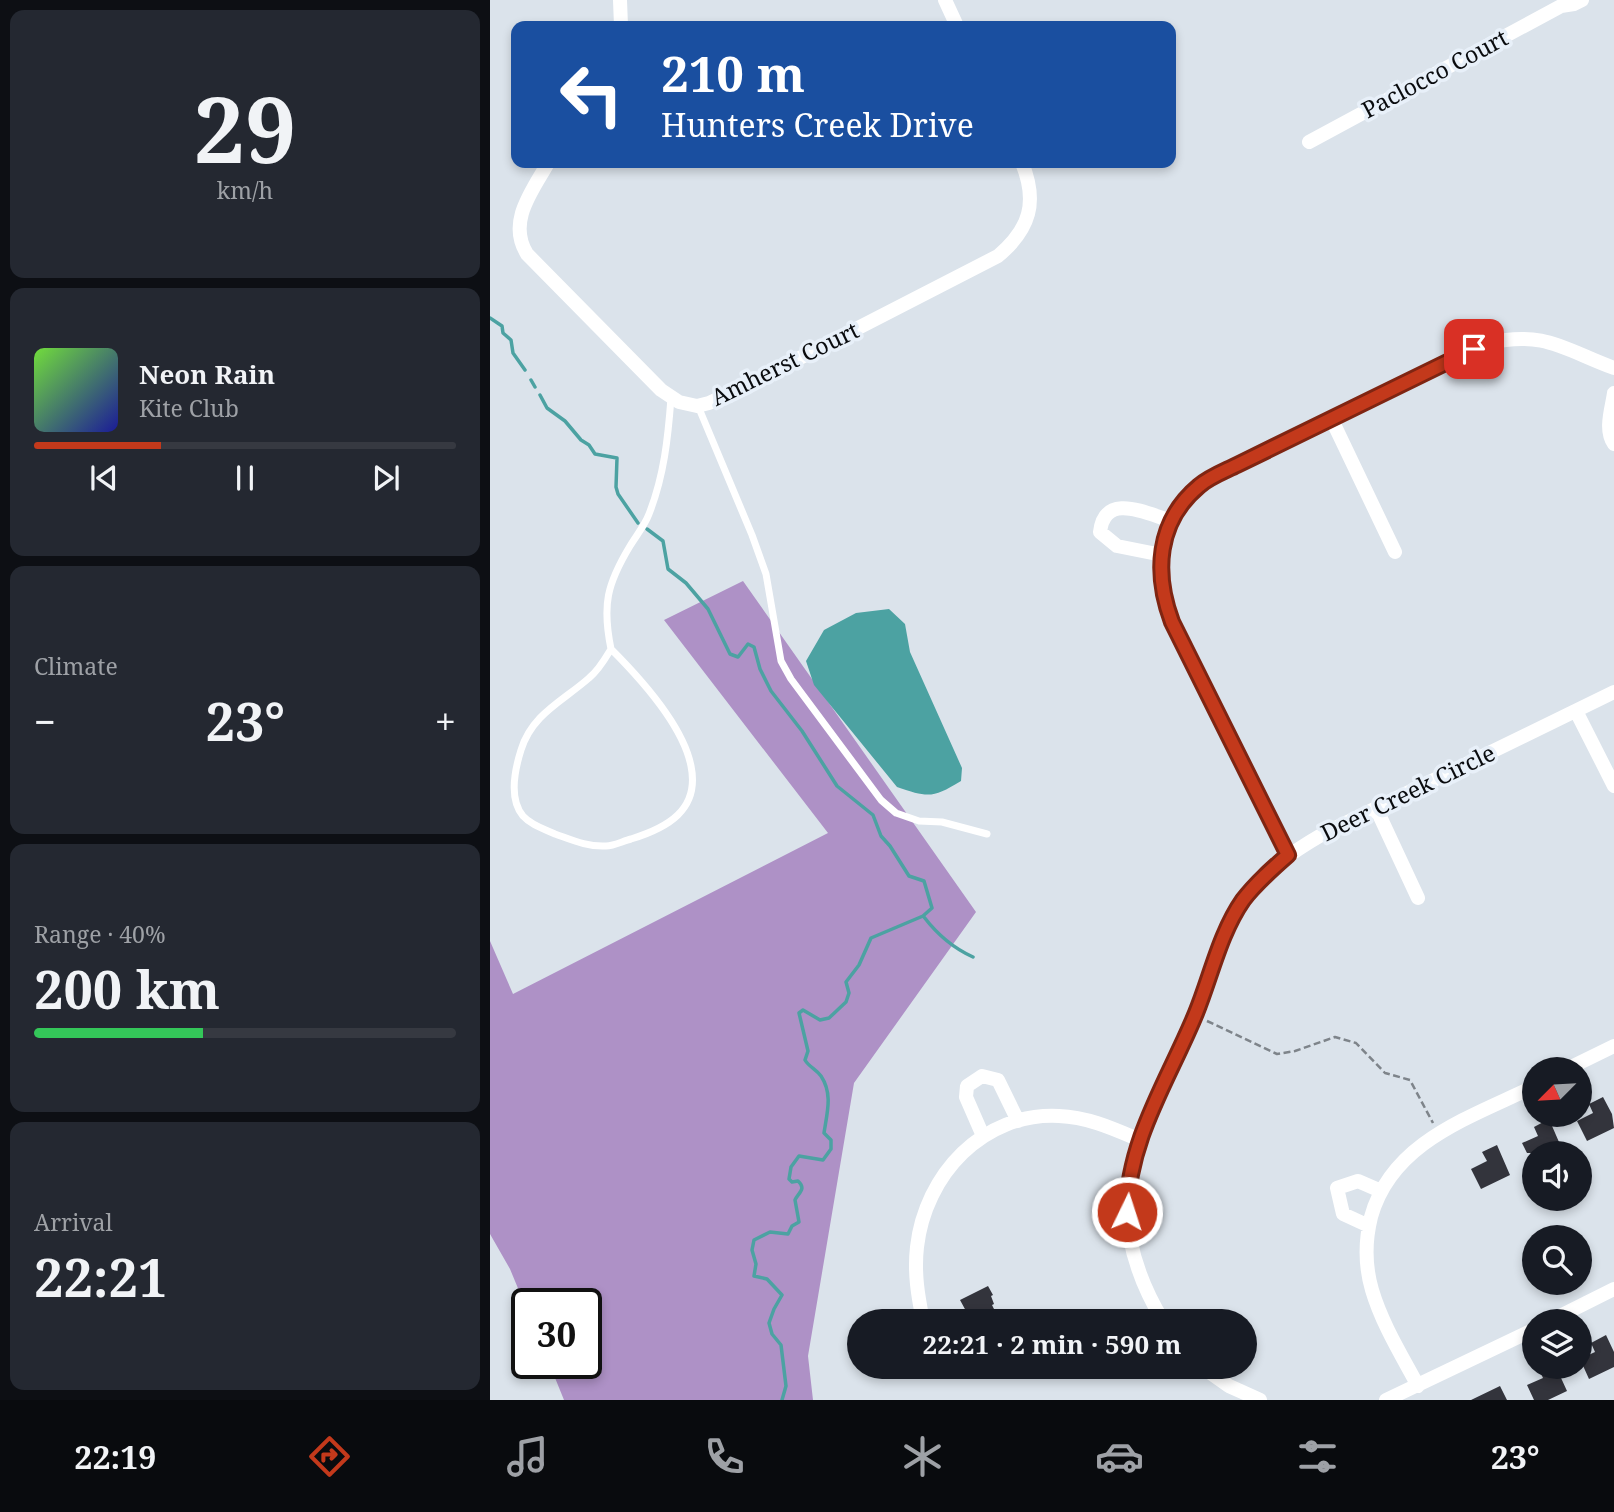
<!DOCTYPE html>
<meta charset="utf-8">
<style>
:root{--surface:#171b24;--page:#242831;--text:#f1f3f6;--muted:#9ea1a6;--line:#363941;--accent:#c3391b}
body{margin:0;font-family:"Noto Serif",serif;background:var(--page);color:var(--text);height:100vh;display:flex;flex-direction:column;font-size:26px;white-space:nowrap}
*{box-sizing:border-box;margin:0}
p{font-size:23px;color:var(--muted)}
.icon{flex:none;width:38px;height:38px;fill:none;stroke:currentColor;stroke-width:2;stroke-linecap:round;stroke-linejoin:round}
.map{position:relative;flex:1;overflow:hidden}
.drawer{display:flex;flex-direction:column;gap:10px;padding:10px;background:#0d0f14;width:490px}
.drawer>*{flex:none}
.banner{position:absolute;left:21px;top:21px;width:665px;height:147px;border-radius:14px;box-shadow:0 4px 10px #0003;background:#1a4fa0;color:#fff;overflow:hidden}
.needle{width:46px;rotate:246deg}
.tools{position:absolute;left:1032px;top:1057px;display:grid;gap:14px}
.tools a{display:grid;place-items:center;width:70px;height:70px;border-radius:50%;background:var(--surface);box-shadow:0 4px 10px #0003;font-size:35px}
.speed{position:absolute;left:21px;top:1288px;display:flex;gap:14px;font-size:35px;font-weight:700;text-align:center}
.speed>*{display:grid;place-content:center;width:91px;height:91px;border-radius:50%;background:var(--surface);box-shadow:0 4px 10px #0003;line-height:1}
.speed .limit{border:4px solid #111;border-radius:10px;background:#fff;color:#111}
.pin{position:absolute;display:grid;place-items:center;width:60px;height:60px;color:#fff;margin:-30px;border-radius:14px;box-shadow:0 4px 10px #0006}
.me{position:absolute;width:77px;margin:-38px;rotate:4deg;stroke-linejoin:round;filter:drop-shadow(0 0 5px #0008)}
.turn{display:flex;align-items:center;gap:24px;height:147px;padding:0 35px;font-size:32px}
.turn .icon{width:91px;height:91px;stroke-width:2.5}
.turn b{display:block;font-size:49px;line-height:60px}
.big{font-size:52px;font-weight:700;line-height:1.1}
.drawer .widget{flex:1;display:flex;flex-direction:column;justify-content:center;gap:10px;min-width:0;padding:0 24px;border-radius:14px;background:var(--page)}
.drawer .dial{align-items:center;gap:0}
.dial b{font-size:91px;line-height:1}
.song{display:flex;align-items:center;gap:21px}
.cover{width:84px;height:84px;border-radius:10px;background:linear-gradient(135deg,hsl(100 70% 55%),hsl(240 70% 35%))}
.played{height:7px;border-radius:4px;background:linear-gradient(90deg,var(--accent) 30%,var(--line) 30%)}
.keys{display:flex;justify-content:space-around;direction:ltr}
.heat{display:flex;justify-content:space-between;align-items:center;font-size:38px;direction:ltr}
.charge{height:10px;border-radius:5px;background:linear-gradient(90deg,#34c759 40%,var(--line) 0)}
.trip{position:absolute;left:357px;top:1309px;width:410px;height:70px;border-radius:35px;background:var(--surface);box-shadow:0 4px 10px #0003;font-weight:700;line-height:70px;text-align:center}
.tabs{display:flex;height:112px;justify-content:space-around;align-items:center;background:#090b0e;color:var(--muted)}
.tabs .icon{width:49px;height:49px}
.tabs .active{color:var(--accent)}
.tabs b{font-size:32px;color:var(--text)}
main{display:flex;flex:1;min-height:0}
.map>svg:first-child{display:block}
.forest{fill:#ae91c6}
.water{fill:#4ca2a2}
.lines{fill:none;stroke-linecap:round;stroke-linejoin:round}
.stream{stroke:#4ca2a2;stroke-width:3.5}
.building{fill:#33343c}
.path{stroke:#7e848a;stroke-width:2.5;stroke-dasharray:7 3.5;stroke-linecap:butt}
.lane{stroke:#fff;stroke-width:7}
.street{stroke:#fff;stroke-width:14}
.route-casing{stroke:#7f2512;stroke-width:18}
.route{stroke:#c3391b;stroke-width:12}
.labels{text-anchor:middle;stroke-width:7;stroke-linejoin:round;paint-order:stroke}
.street-label{font-size:23px;fill:#090b0e;stroke:#e8f0f9}
</style>
<main>
<section class="drawer">
<div class="widget dial"><b>29</b><p>km/h</p></div>
<div class="widget">
<div class="song"><i class="cover"></i><div><b>Neon Rain</b><p>Kite Club</p></div></div>
<div class="played"></div>
<div class="keys"><svg class="icon" aria-label="previous" viewBox="0 0 24 24"><path d="M18 5L8 12l10 7zM5 5v14"/></svg><svg class="icon" aria-label="pause" viewBox="0 0 24 24"><path d="M8 5v14M16 5v14"/></svg><svg class="icon" aria-label="next" viewBox="0 0 24 24"><path d="M6 5l10 7-10 7zM19 5v14"/></svg></div>
</div>
<div class="widget"><p>Climate</p>
<div class="heat"><a>−</a><b class="big">23°</b><a>+</a></div>
</div>
<div class="widget"><p>Range · 40%</p><b class="big">200 km</b><div class="charge"></div></div>
<div class="widget"><p>Arrival</p><b class="big">22:21</b></div>
</section>
<div class="map">
<svg width="1124" height="1400" viewBox="0 0 1124 1400">
<rect width="100%" height="100%" fill="#dbe3eb"/>
<path class="forest" d="M253 581 486 912 364 1083 318 1356 323 1400H74L59 1363H96V1304H37V1310L20 1269 0 1234V941L23 994 338 833 174 620Z"/>
<path class="water" d="M399 609 415 624 420 652 472 768 471 781C443 798 439 798 407 787L324 685 316 661 334 630 366 613Z"/>
<g class="lines">
<path class="stream" d="M0 318 12 326 13 333 21 340 23 353 35 370
M41 380 45 387
M50 395 57 408 75 421 91 440 99 445 105 454 127 458 126 487 128 494 148 523
M157 529 173 541 178 569 196 583 218 609 240 654 248 657 258 644 264 647 270 669 281 691 312 731 347 786 383 815 391 836 400 846 419 876 434 881 442 908 433 916 381 938 369 965 356 982 359 993 356 1002 339 1018 330 1020 313 1010 309 1013 318 1051 315 1060C319 1067 326 1069 331 1076 343 1094 337 1113 334 1133L341 1140V1149L333 1160 309 1156 301 1167 299 1179 302 1182 308 1181C317 1189 308 1193 305 1200L309 1222 302 1226 298 1234 280 1232 264 1240 262 1250 266 1264 264 1276 277 1279 292 1295 284 1309 279 1323 282 1334 291 1345 296 1386 292 1400
M434 917C447 934 463 948 483 957"/>
</g>
<path class="building" d="M1113 1097 1122 1114 1124 1128 1097 1141 1087 1121 1103 1113 1099 1104Z
M1059 1119 1072 1149 1063 1153H1037L1032 1143 1048 1136 1044 1127Z
M1007 1145 1020 1175 991 1189 981 1169 997 1161 992 1152Z
M498 1286 503 1295 501 1296 504 1304 502 1305 508 1317 500 1321H476L472 1313 476 1311 470 1300Z
M1116 1335 1124 1352V1367L1099 1379 1090 1359 1105 1352 1101 1343Z
M1048 1367H1066L1077 1391 1058 1400H1044L1037 1385 1053 1378Z
M1010 1386 1017 1400H981Z"/>
<g class="lines">
<path class="path" d="M717 1021 787 1054 805 1051 845 1037 866 1043 895 1073 920 1080 943 1123"/>
<path class="lane" d="M208 406 262 535 276 574 291 661 301 679 391 800 406 813 429 821 452 822 497 834
M121 649C150 678 193 725 201 766 210 810 177 828 141 839 133 841 124 846 116 846 97 847 82 840 65 834 54 829 41 825 33 816 18 798 25 769 31 750 42 714 73 701 99 678 109 670 115 659 121 649Z
M121 649C112 605 117 584 140 546 146 536 155 525 159 514 174 476 178 438 181 398"/>
<path class="street" d="M130 0 131 26
M455 0 467 26
M819 142 1071 6 1084 4 1092 0
M58 163C42 191 17 222 37 254L171 390 189 402 207 406 219 403 267 380 508 256C540 229 548 202 532 163
M1124 393C1122 408 1114 430 1124 444
M842 420 905 552
M672 555 627 546 610 532C615 491 657 514 682 521
M1086 711 1124 786
M886 808 928 898
M798 855 682 622C665 574 666 523 709 486 719 477 735 472 747 465L999 343C1054 330 1075 350 1124 368
M1077 1069 1124 1046
M493 1136 476 1097 477 1086 492 1076 508 1080 528 1121
M879 1226 853 1214 847 1188 868 1181 891 1191
M433 1321C428 1296 424 1273 427 1247 435 1175 493 1112 569 1116 598 1117 624 1129 650 1140
M673 1321C650 1283 635 1240 637 1195 640 1135 681 1070 705 1016 721 978 730 937 752 902 772 872 802 852 833 834L1124 692
M1060 1321 1124 1289
M712 1367 739 1386 770 1400
M928 1386C912 1356 892 1324 882 1290 875 1266 875 1241 881 1217 902 1141 982 1117 1045 1086
M896 1400 1045 1329"/>
</g>
<g class="lines">
<defs>
<path id="route" d="M637 1212C638 1139 679 1079 706 1013 721 976 730 933 753 900 766 883 782 869 798 855L682 622C664 574 666 522 709 486 719 477 735 471 747 465L984 349"/>
</defs>
<use href="#route" class="route-casing"/>
<use href="#route" class="route"/>
</g>
<g class="labels">
<g class="street-label">
<text transform="translate(945 74) rotate(-28)" y="8">Paclocco Court</text>
<text transform="translate(295 364) rotate(-26)" y="8">Amherst Court</text>
<text transform="translate(918 793) rotate(-26)" y="8">Deer Creek Circle</text>
</g>
</g>
</svg>
<div class="tools">
<a><svg class="needle" viewBox="-14 -14 28 28"><path d="M0-13l5 13h-10z" fill="#e53935"/><path d="M0 13l5-13h-10z" fill="#9ea1a6"/></svg></a>
<a><svg class="icon" aria-label="sound" viewBox="0 0 24 24"><path d="M4 9h4l5-4v14l-5-4H4zM17 9q2 3 0 6"/></svg></a>
<a><svg class="icon" aria-label="search" viewBox="0 0 24 24"><circle cx="10" cy="10" r="6"/><path d="M15 15l6 6"/></svg></a>
<a><svg class="icon" aria-label="layers" viewBox="0 0 24 24"><path d="M12 4l9 5-9 5-9-5zM3 14l9 5 9-5"/></svg></a>
</div>
<div class="speed"><div class="limit">30</div></div>
<div class="pin" style="left:984px;top:349px;background:#d93025"><svg class="icon" aria-label="arrive" viewBox="0 0 24 24"><path d="M6 21V4h12l-3 4 3 4H6"/></svg></div>
<svg class="me" style="left:637px;top:1212px" viewBox="-20 -20 40 40"><circle r="17" fill="#c3391b" stroke="#fff" stroke-width="3"/><path d="M0-11L8 9 0 5-8 9z" fill="#fff"/></svg>
<div class="trip">22:21 · 2 min · 590 m</div>
<div class="banner">
<div class="turn"><svg class="icon" aria-label="left" viewBox="0 0 24 24"><path d="M17 20v-9H6M10 6l-5 5 5 5"/></svg><div><b>210 m</b>Hunters Creek Drive</div></div>
</div>
</div>
</main>
<nav class="tabs">
<b>22:19</b>
<svg class="icon active" aria-label="directions" viewBox="0 0 24 24"><path d="M12 3l9 9-9 9-9-9zM9 14v-3h6M13 9l2 2-2 2"/></svg>
<svg class="icon" aria-label="music" viewBox="0 0 24 24"><path d="M9 18V5l10-2v13"/><circle cx="6" cy="18" r="3"/><circle cx="16" cy="16" r="3"/></svg>
<svg class="icon" aria-label="phone" viewBox="0 0 24 24"><path d="M5 4h4l2 5-3 2q2 4 5 5l2-3 5 2v4C11 20 4 13 5 4z"/></svg>
<svg class="icon" aria-label="climate" viewBox="0 0 24 24"><path d="M12 3v18M4 7l16 10M4 17L20 7"/></svg>
<svg class="icon" aria-label="car" viewBox="0 0 24 24"><path d="M5 17H2v-5l4-1 3-4h7l3 4 3 1v5h-3M9 17h6M6 11h13"/><circle cx="7" cy="17" r="2"/><circle cx="17" cy="17" r="2"/></svg>
<svg class="icon" aria-label="filters" viewBox="0 0 24 24"><path d="M4 7h16M4 17h16"/><circle cx="9" cy="7" r="2"/><circle cx="15" cy="17" r="2"/></svg>
<b>23°</b>
</nav>
